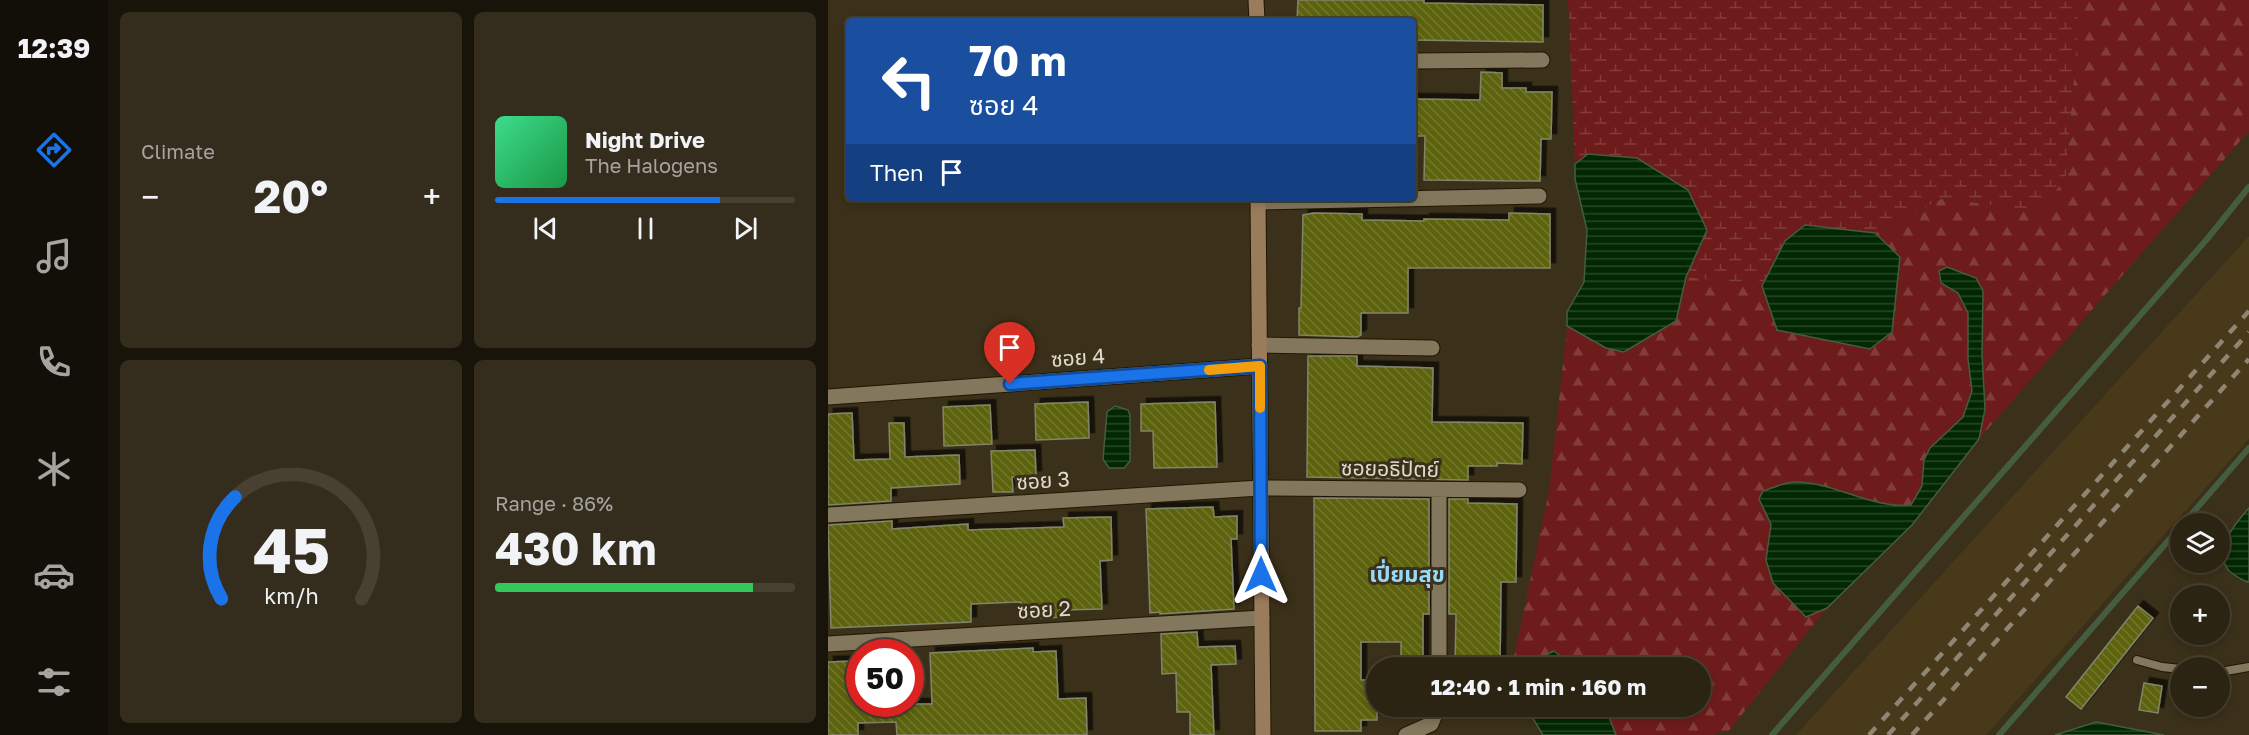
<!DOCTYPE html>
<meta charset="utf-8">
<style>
:root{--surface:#2c2413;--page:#342c1c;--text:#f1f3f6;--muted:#a6a4a0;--line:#484133;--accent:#1a73e8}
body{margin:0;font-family:"Golos Text","Noto Sans Thai",sans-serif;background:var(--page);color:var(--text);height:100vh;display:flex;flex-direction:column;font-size:22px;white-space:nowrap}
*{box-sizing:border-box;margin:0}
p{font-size:20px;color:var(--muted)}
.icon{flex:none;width:33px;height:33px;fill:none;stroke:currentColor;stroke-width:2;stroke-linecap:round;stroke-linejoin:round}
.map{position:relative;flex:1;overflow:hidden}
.drawer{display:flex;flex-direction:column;gap:12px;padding:12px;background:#18140a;width:720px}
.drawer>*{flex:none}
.guide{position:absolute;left:18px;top:18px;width:570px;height:183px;border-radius:6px;box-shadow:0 3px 9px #0003,0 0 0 2px var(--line);background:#1a4fa0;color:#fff;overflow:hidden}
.fabs{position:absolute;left:1342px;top:513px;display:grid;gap:12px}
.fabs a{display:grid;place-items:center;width:60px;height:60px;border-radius:50%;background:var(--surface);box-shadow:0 3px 9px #0003,0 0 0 2px var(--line);font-size:30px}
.speed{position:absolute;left:18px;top:639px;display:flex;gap:12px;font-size:30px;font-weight:700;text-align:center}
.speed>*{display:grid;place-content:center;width:78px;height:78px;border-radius:50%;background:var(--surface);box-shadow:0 3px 9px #0003,0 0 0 2px var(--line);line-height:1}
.speed .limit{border:9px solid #d22;background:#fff;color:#111}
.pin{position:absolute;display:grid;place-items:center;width:51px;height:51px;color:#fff;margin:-62px -26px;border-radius:50% 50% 50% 0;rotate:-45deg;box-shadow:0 0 6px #0007}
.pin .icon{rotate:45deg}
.me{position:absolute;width:66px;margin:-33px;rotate:0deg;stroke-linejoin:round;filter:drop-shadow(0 0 4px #0008)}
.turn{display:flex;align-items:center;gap:21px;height:126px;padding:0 24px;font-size:27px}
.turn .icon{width:78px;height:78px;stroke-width:2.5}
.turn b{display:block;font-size:42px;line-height:51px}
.then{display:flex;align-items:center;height:57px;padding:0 24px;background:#0003;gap:12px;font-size:22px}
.big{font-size:45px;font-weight:700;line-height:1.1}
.drawer .tile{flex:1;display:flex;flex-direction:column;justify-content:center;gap:9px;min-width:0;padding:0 21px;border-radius:9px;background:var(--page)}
.drawer .dial{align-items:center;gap:0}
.dial svg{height:156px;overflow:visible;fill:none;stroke:var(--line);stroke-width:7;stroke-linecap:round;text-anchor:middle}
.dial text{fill:var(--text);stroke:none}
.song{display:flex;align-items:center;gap:18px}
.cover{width:72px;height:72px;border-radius:9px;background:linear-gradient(135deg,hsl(150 70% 55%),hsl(140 70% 35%))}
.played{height:6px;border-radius:3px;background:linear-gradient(90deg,var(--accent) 75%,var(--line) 75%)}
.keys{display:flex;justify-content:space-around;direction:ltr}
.heat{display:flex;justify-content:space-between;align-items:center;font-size:33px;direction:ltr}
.charge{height:9px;border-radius:4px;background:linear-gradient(90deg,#34c759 86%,var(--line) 0)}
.drawer .tiles{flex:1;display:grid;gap:12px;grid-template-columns:repeat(2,1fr)}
.trip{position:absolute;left:538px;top:657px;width:345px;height:60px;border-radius:30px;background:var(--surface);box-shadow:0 3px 9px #0003,0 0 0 2px var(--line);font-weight:700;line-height:60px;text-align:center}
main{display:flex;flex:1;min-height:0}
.tabs{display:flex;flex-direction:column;width:108px;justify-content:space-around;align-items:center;background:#120e08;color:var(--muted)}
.tabs .icon{width:42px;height:42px}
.tabs .active{color:var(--accent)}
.tabs b{font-size:27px;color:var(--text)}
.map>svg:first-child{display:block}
.built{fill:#48391b}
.forest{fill:url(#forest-firs)}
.wetland{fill:url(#wetland-marsh)}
.water{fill:url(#water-rules);stroke:#455d3f;stroke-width:1.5}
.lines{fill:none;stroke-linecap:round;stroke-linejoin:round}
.stream{stroke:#455d3f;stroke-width:6}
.building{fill:url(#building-back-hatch);stroke:#818569;stroke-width:1.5;filter:url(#shadow)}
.lane-casing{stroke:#221802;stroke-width:10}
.street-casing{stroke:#221802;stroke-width:17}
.secondary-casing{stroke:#221802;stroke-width:17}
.lane{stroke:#83775d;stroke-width:8}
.street{stroke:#83775d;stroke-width:15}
.secondary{stroke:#997c5c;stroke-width:15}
.rail{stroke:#8e8572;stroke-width:4.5;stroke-dasharray:10 10;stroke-linecap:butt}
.route-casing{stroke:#114b97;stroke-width:15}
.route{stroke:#1a73e8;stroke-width:10}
.slow{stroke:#f59e0b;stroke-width:10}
.labels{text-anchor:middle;stroke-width:6;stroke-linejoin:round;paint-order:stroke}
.street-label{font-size:21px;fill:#e1dacc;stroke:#3b3019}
.neighbourhood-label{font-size:22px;font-weight:bold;fill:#98d9f9;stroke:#3b3019}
</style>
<main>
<nav class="tabs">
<b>12:39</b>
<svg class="icon active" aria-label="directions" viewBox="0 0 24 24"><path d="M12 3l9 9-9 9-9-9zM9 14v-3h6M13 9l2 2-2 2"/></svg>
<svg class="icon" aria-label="music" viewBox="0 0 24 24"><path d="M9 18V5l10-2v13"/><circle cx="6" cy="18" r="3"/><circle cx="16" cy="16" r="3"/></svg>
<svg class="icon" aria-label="phone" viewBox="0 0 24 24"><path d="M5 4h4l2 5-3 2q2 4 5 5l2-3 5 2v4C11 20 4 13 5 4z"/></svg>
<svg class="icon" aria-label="climate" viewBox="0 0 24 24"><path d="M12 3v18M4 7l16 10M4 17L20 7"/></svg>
<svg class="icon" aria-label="car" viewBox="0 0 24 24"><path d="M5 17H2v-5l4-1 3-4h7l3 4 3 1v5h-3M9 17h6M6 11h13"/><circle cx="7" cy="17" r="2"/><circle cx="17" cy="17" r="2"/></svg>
<svg class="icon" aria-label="filters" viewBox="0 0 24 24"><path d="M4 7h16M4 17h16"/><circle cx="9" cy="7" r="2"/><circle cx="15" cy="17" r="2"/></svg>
</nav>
<section class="drawer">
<div class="tiles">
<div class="tile"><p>Climate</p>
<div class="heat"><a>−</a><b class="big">20°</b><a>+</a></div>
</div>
<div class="tile">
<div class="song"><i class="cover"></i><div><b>Night Drive</b><p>The Halogens</p></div></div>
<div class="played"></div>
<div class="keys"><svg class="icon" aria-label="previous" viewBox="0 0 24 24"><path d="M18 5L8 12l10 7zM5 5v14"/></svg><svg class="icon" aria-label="pause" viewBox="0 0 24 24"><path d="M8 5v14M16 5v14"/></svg><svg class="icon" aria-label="next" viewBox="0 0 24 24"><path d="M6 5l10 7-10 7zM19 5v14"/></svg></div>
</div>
<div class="tile dial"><svg viewBox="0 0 100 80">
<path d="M14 69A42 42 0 1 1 86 69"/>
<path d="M14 69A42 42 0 0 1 21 17" stroke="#1a73e8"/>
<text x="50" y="56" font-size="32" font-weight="700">45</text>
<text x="50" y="72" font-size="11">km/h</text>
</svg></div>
<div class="tile"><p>Range · 86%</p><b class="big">430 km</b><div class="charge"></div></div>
</div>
</section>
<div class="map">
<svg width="1421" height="735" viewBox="0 0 1421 735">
<defs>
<pattern id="forest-firs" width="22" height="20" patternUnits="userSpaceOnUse" patternTransform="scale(1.5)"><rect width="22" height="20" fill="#6d1c1b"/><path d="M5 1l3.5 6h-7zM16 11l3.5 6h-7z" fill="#823c3b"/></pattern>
<pattern id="wetland-marsh" width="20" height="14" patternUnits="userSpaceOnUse" patternTransform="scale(1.5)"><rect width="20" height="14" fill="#6d1c1b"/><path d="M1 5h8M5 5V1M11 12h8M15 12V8" fill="none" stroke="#823c3b"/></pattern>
<pattern id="water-rules" width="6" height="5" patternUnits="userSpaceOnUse" patternTransform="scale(1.5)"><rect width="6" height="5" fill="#022803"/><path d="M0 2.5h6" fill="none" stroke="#274727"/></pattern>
<pattern id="building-back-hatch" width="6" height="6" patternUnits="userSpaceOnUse" patternTransform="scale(1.5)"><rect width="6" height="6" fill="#5c620c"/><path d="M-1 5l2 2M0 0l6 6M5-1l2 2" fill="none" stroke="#73782e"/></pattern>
<filter id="shadow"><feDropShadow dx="5.5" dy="-5.5" stdDeviation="0" flood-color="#0009"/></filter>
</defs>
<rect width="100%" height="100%" fill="#3b3019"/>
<path class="built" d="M1421 236V439L1158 735H968Z"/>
<path class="forest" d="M1247 0H1421V131L1151 439 1157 409 1154 354 1155 291 1130 293 1140 313V359L1144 391 1135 417 1102 448 1096 460 1094 486 1083 505 1066 506 987 485 966 482 931 499 943 524 938 560 978 617 999 608 900 732 891 731 886 735H788L777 707 873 706V668L746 667 726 651 716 656 710 667H689L685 662 721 491 739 326 778 348 848 321 858 277 934 286 949 330 1072 257 1047 233 1115 198 1213 212 1238 176 1250 25Z"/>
<path class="wetland" d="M740 0H1247L1250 24 1238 176 1213 212 1115 198 1047 233 977 225 957 241 934 286 858 277 878 230 760 154 747 164Z"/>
<path class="water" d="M760 154 809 158 860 190 879 230 858 277 848 321 796 352 778 348 739 326V312L756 282 759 230 747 179V164Z
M977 225 1047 233 1072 257 1064 332 1042 349 949 330 934 286 957 241Z
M1119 267 1148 278 1155 291 1154 354 1157 409 1151 439 1084 525 999 608 978 617 945 583 938 560 943 524 931 499 935 491C945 488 957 482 967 482 1007 482 1043 509 1083 505L1094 486 1096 460 1102 448 1135 417 1144 391 1140 359V313L1130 293 1113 283 1111 271Z
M287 406 300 410 302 415V461L296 468H281L275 459 279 412Z
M1421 508V582H1419C1413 579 1402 574 1399 568 1386 547 1408 523 1421 508Z
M726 651 746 667H710L716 656Z
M700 707H777L788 735H715L701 712Z
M1268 722 1336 735H1227Z"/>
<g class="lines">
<path class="stream" d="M1355 524 1421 448
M944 735 1380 238 1421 187
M1171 735 1353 526"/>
</g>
<path class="building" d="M470 0H596V3L715 5V42L585 40V21H469Z
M653 72 674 73V88H698V92H724L723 139H713L712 181 596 180 597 136H585V99L652 100Z
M486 213 534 214V220L596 221V219L681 220V213L722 214V268H580V313H533V335L529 337 471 335V308H473L475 215Z
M480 356H529V366L605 368 604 422 695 423 694 464 669 463V466H640V480L479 477Z
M260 402 261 438 208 440 207 404Z
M387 402 389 467 326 468 325 431H313V404Z
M162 405 164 444 116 446 115 407Z
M24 413 26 460 62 459 61 423H76L77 457 131 455 132 484 63 488V501L0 505V414Z
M207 450 208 476 184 477 185 492H165L163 451Z
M486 498 601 499V614H595V668H573V642H533V680H549V720H533V731H487Z
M621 499H640V503L689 504 688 582H673L672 668H627L628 614H621Z
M385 507 386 517 409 516V539H403L406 609 332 614V612L322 613 318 509Z
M283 517 284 560 272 561 274 609 235 610 236 617 194 619 193 602 143 604V622L3 628 0 525 64 521V529L140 524V530L236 527 235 518Z
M1310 606 1325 618 1253 709 1238 697Z
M369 632 370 647 407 646 408 664 383 665 386 735H362V712H349L348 673 334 674 333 634Z
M205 648V652L228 651 230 699 258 698 259 735H69L68 722 30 723V735H0V662L29 661 30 704H104L102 653Z
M1316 683 1334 686 1330 713 1311 710Z"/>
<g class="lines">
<defs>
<path id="lane" d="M1309 660 1334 667 1353 669
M1392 672 1421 667"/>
<path id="street" d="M585 61 714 60
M430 202 711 196
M431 345 604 348
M0 397 432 366
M0 515 432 488 691 490
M0 644 434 618
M611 668V490
M578 735 603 724 610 706"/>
<path id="secondary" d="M428 0 429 21
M430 198 435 735"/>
</defs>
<use href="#lane" class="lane-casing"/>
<use href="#street" class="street-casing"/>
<use href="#secondary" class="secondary-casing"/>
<use href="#lane" class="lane"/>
<use href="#street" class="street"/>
<use href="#secondary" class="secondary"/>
<path class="rail" d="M1041 735 1421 311
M1060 735 1421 332
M1084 735 1421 359"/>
</g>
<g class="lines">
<defs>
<path id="route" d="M182 384 432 366 433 575"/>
</defs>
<use href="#route" class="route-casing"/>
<use href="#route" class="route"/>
<path class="slow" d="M381 370 432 366V408"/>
</g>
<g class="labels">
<g class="street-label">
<text transform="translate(250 358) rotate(-4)" y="7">ซอย 4</text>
<text transform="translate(562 469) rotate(1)" y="7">ซอยอธิปัตย์</text>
<text transform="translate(215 481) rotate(-4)" y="7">ซอย 3</text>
<text transform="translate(216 610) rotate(-3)" y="7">ซอย 2</text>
</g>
<g class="neighbourhood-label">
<text x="579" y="582">เปี่ยมสุข</text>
</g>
</g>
</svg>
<div class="fabs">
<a><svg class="icon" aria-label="layers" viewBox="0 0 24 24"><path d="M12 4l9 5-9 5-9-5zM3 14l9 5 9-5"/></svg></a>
<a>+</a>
<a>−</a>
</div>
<div class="speed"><div class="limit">50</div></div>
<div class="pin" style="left:182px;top:384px;background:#d93025"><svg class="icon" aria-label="arrive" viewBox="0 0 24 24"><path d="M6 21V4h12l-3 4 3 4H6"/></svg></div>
<svg class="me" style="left:433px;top:575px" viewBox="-20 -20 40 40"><path d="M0-17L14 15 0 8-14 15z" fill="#1a73e8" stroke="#fff" stroke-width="4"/></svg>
<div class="trip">12:40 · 1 min · 160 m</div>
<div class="guide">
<div class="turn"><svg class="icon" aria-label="left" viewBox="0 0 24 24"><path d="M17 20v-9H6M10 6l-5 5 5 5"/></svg><div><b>70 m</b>ซอย 4</div></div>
<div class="then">Then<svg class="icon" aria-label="arrive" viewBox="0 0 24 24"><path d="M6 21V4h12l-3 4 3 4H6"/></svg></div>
</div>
</div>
</main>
